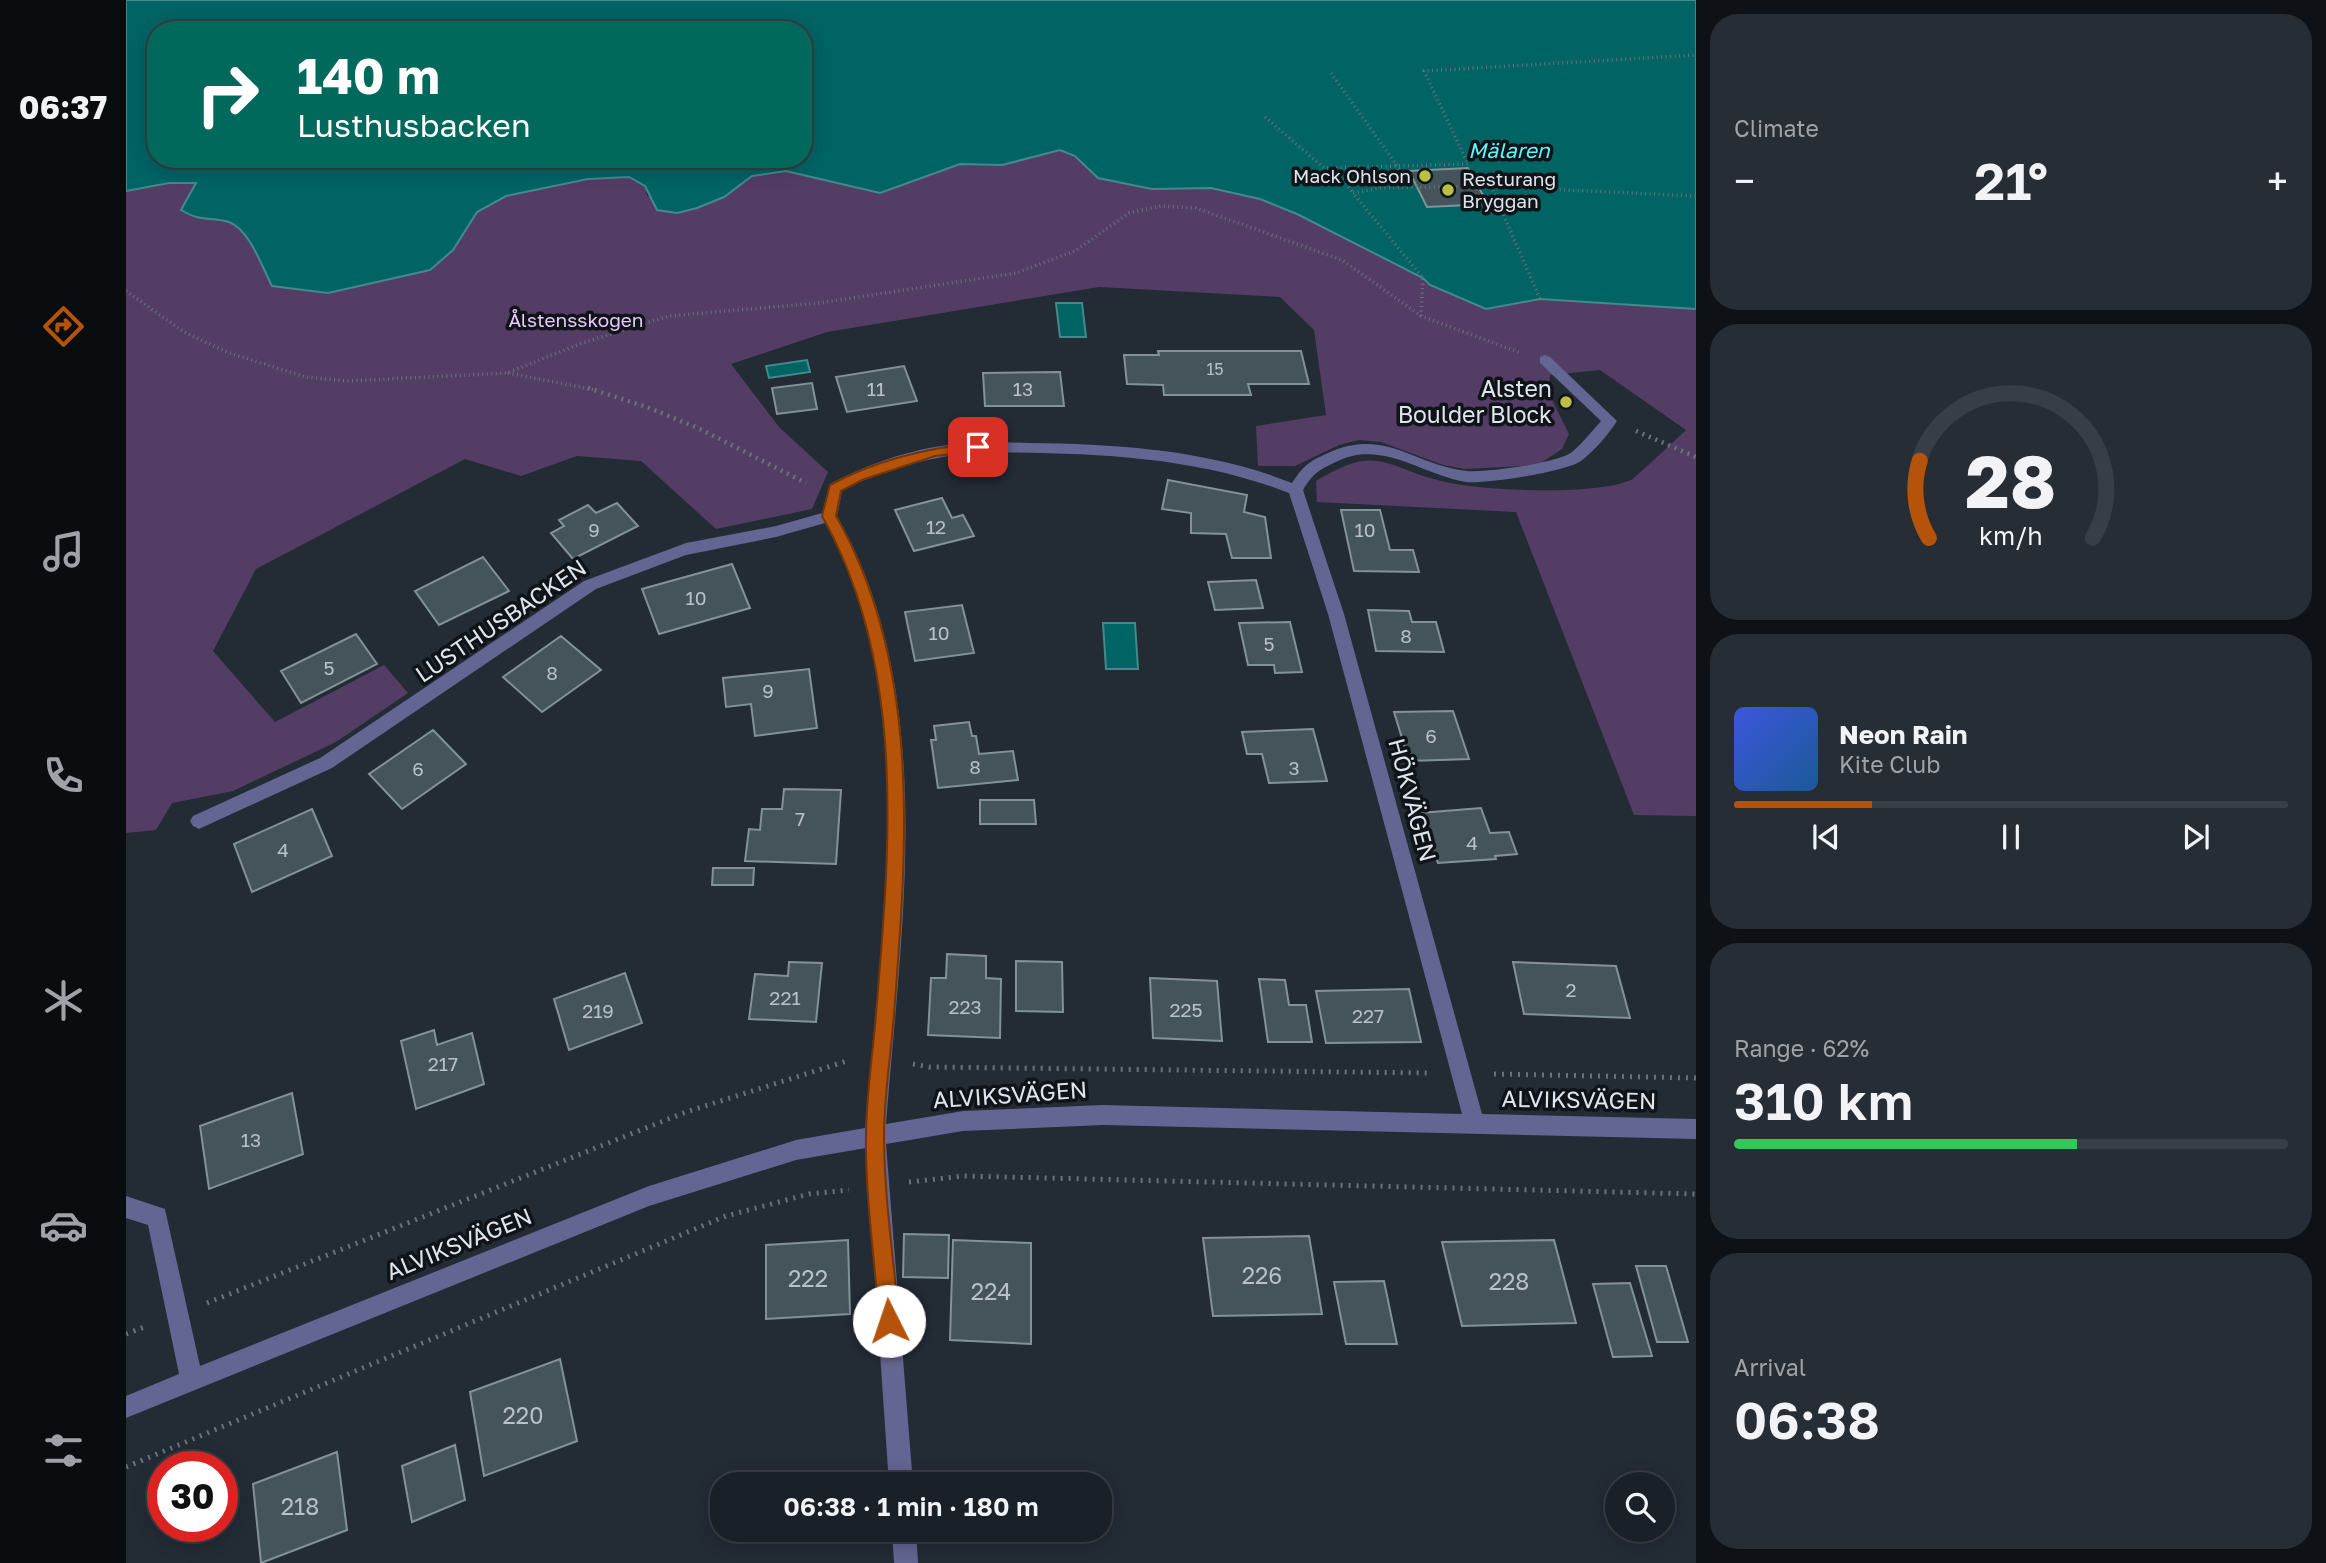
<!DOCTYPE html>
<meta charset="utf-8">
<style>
:root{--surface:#1a2028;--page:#272d34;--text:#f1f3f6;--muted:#9fa3a8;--line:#383e45;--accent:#b45309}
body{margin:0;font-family:"Golos Text",sans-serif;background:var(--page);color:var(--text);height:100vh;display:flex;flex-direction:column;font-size:26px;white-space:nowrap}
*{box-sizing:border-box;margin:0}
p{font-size:23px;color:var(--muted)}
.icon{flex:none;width:38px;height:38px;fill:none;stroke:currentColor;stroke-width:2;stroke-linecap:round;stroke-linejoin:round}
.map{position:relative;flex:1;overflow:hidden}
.drawer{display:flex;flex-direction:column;gap:14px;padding:14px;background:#0e1216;width:630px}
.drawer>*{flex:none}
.guide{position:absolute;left:21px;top:21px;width:665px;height:147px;border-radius:28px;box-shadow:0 4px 18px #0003,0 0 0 2px var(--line);background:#00695c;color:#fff;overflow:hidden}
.controls{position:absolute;left:1479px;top:1472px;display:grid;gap:14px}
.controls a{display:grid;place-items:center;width:70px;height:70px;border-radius:50%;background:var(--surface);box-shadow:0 4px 18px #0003,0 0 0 2px var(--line);font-size:35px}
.speed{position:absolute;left:21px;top:1451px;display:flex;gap:14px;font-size:35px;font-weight:700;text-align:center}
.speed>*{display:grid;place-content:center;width:91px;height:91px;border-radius:50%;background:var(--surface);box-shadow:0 4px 18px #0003,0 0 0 2px var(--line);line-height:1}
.speed .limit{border:10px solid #d22;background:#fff;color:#111}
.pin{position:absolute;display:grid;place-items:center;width:60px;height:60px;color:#fff;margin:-30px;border-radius:14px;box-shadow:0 4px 10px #0006}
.me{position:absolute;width:77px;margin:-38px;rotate:356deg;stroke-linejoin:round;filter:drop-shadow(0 0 5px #0008)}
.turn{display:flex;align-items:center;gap:24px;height:147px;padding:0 35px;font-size:32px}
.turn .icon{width:91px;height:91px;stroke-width:2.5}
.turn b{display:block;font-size:49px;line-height:60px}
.big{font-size:52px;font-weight:600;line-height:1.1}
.drawer .tile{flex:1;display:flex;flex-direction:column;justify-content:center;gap:10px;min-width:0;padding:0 24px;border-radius:28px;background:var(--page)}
.drawer .dial{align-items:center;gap:0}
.dial svg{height:182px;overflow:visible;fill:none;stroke:var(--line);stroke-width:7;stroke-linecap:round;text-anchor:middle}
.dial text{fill:var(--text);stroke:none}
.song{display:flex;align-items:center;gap:21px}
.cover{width:84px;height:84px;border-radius:10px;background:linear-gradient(135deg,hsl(230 70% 55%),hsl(210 70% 35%))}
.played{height:7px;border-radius:4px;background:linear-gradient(90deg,var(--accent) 25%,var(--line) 25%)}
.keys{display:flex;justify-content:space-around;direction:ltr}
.heat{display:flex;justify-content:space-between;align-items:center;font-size:38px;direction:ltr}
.charge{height:10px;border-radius:5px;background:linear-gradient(90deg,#34c759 62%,var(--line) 0)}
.trip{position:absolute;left:584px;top:1472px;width:402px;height:70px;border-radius:28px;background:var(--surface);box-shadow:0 4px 18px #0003,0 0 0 2px var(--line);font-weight:600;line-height:70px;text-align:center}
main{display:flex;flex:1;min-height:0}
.menu{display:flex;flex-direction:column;width:126px;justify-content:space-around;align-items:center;background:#0a0d10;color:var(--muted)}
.menu .icon{width:49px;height:49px}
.menu .current{color:var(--accent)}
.menu b{font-size:32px;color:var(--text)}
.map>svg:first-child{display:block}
.green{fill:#543d65}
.water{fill:#006364;stroke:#438a8d;stroke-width:2;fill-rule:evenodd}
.building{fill:#45545a;stroke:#829299;stroke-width:2}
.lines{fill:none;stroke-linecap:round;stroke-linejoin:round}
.path-far2{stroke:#6b727b;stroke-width:3.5;stroke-dasharray:1 3.5;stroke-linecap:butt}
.path-far1{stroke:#6b727b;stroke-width:4.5;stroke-dasharray:2 5;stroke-linecap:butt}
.path{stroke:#6b727b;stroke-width:5;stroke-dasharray:2 6;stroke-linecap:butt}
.minor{fill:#636592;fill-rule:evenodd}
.route{fill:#b45309;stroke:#753606;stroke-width:2}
.poi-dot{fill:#bbc044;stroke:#101418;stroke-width:2.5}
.labels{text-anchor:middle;stroke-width:7;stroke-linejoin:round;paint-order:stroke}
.far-number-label{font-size:16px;fill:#b8c1c8}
.far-poi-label{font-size:19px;fill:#dfe5ec;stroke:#101418;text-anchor:end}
.far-park-label{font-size:19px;fill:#e6c9fd;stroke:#101418}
.number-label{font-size:19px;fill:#b8c1c8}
.far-water-label{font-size:21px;font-style:italic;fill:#5ff6f8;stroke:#101418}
.poi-label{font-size:23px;fill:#dfe5ec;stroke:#101418;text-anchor:end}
.street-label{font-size:23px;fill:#dfe5ec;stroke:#101418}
.near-number-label{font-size:23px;fill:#b8c1c8}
</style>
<main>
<nav class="menu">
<b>06:37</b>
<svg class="icon current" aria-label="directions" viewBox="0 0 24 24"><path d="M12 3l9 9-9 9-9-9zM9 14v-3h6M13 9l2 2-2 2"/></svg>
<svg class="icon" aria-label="music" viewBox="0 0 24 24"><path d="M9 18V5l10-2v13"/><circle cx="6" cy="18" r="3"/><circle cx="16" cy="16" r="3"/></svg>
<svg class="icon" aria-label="phone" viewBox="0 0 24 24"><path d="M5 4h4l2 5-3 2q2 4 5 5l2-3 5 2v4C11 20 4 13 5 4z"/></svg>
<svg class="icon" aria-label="climate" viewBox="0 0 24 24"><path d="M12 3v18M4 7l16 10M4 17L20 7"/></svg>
<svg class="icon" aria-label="car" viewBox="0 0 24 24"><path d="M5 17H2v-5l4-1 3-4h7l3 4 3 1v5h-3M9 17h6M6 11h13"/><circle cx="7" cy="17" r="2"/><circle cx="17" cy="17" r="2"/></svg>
<svg class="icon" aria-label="filters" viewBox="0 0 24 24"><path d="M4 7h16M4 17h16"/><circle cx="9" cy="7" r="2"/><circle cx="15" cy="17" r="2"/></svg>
</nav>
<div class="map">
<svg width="1570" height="1563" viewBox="0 0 1570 1563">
<rect width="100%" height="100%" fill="#232b35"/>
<path class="green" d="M934 150 949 156 972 178 1026 189 1085 188 1134 199 1171 214 1297 278 1304 285 1360 309 1414 299 1570 309V816L1508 815 1390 512 1191 502 1190 481C1251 444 1255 465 1315 481 1354 491 1469 496 1505 480 1509 478 1554 436 1560 430L1474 370 1424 375 1423 394 1443 434 1436 449 1412 465 1339 469 1317 465 1255 442 1233 440 1213 445 1169 466H1132L1130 426 1200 415 1188 330 1154 297 973 287 701 332 605 364 653 427 702 472 686 509 590 529 515 461 451 456 395 476 339 459 130 569 87 651 149 722 258 665 282 693 210 742 107 791 46 803 30 830 0 833V191L43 183H70L55 210C77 224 83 216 103 222 124 230 136 267 146 286L327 250 351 212 380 196 462 179 502 177 519 186 521 196 598 197 626 176 660 171 754 193 834 164 876 165Z"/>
<path class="water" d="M0 0H1570V309L1414 299 1360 309 1304 285 1297 278 1171 214 1134 199 1085 188 1026 189 972 178 949 156 934 150 876 165 834 164 754 193 660 171 626 176 598 197 571 208 551 213 531 210 519 186 503 177 462 179 380 196 351 212 327 250 304 270 202 293 146 286C136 267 124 230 103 222 84 216 77 223 55 210L70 183H43L0 191ZM30 30H677V159H30Z
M930 303H956L960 337H934Z
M681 360 684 372 643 378 640 366Z
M977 623H1009L1012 669H980Z"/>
<path class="building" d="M1342 168 1362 204 1301 207 1283 171Z
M1032 351H1175L1183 384H1122L1125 395H1038L1037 385 1001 384 998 355H1033Z
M778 366 791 401 721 412 710 377Z
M934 372 938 406H859L857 373Z
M686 383 691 409 651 414 646 388Z
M1042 480 1121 495 1118 512 1139 517 1145 558H1106L1100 534 1065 533V513L1036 509Z
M816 498 826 518 837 515 848 536 788 551 769 510Z
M491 503 512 526 447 559 425 533 438 526 433 520 462 505 470 513Z
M1215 510H1254L1264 550H1287L1293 572 1228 571Z
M357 557 383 591 313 625 289 591Z
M606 564 624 608 533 634 516 589Z
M1130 580 1137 608 1089 610 1082 582Z
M836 605 848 653 789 661 779 612Z
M1242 610 1283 611 1286 622H1310L1318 652 1250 651Z
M1164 622 1176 672 1149 673 1148 665H1122L1113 623Z
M230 634 251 664 175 703 155 671Z
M435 636 475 670 416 712 377 677Z
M683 669 691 728 629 736 625 704 600 707 597 678Z
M1327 711 1343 759 1283 761 1268 712Z
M843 722 846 736H850L853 754 887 751 892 780 812 788 805 740H810L808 726Z
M1187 729 1201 781 1143 783 1136 754H1121L1116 732Z
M307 730 340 764 276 809 243 774Z
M658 789 715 790 710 864 619 861 623 829 634 830 636 809H656Z
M854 800H908L910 824H854Z
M1355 808 1364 833 1383 832 1391 854 1369 856 1370 859 1312 863 1294 813Z
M186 809 206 856 126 892 108 844Z
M587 868H628L627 885H586Z
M821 954 860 956V978L875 979 874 1038 802 1035 805 978H820Z
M890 961 936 962 937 1012 890 1011Z
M663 962 696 963 690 1022 623 1019 629 974 662 976Z
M1387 962 1490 966 1504 1018 1398 1014Z
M499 973 516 1023 443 1050 428 999Z
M1024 978 1091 981 1096 1041 1027 1038Z
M1133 979 1159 980 1163 1005H1180L1186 1042H1142Z
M1283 989 1295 1042 1200 1043 1190 991Z
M308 1030 311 1045 346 1033 358 1084 290 1109 275 1041Z
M166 1093 177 1154 83 1189 74 1126Z
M778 1234 823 1235 822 1278 777 1277Z
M1183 1236 1196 1314 1087 1316 1077 1238Z
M722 1240 724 1314 640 1319V1245Z
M827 1240 905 1243V1344L824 1340Z
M1428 1240 1450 1323 1336 1326 1316 1242Z
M1510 1266H1540L1562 1342H1531Z
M1258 1281 1271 1344H1220L1208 1282Z
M1504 1283 1526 1356 1487 1357 1467 1284Z
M434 1359 451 1441 358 1476 344 1392Z
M329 1445 339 1500 286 1522 276 1466Z
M211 1452 221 1530 135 1563 127 1484Z"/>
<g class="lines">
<path class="path-far2" d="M1205 73 1272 167 1282 187
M1139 117 1198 168 1342 164 1298 71 1570 55
M1210 168 1227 193
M1365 186 1414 299
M0 291 58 332 101 352 179 377 223 381 381 373 456 343 543 316 693 303 890 273 949 251 1003 213 1035 206 1070 208 1216 260 1295 316 1395 353
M1295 316 1297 278 1227 193 1253 188 1356 186 1570 196
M382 373 469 390"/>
<path class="path-far1" d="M462 388 521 407 574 429 680 483
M1510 431 1570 457"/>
<path class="path" d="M787 1064 803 1067 1303 1073
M1368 1074 1570 1078
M783 1182 838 1176 1570 1194
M81 1303 560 1112 724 1060
M0 1334 21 1326
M0 1467 600 1216 683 1194 723 1190"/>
<path class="minor" d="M1419 355 1424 357 1491 421C1483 434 1468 451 1455 461 1439 472 1360 484 1340 482 1296 475 1257 440 1212 461 1193 470 1188 472 1177 490L1218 614 1356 1114 1570 1119V1139L977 1125 837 1131 760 1144 787 1484H763L740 1148 670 1160 523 1206 0 1418V1396L53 1374 22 1225 0 1218V1196L39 1209 74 1366 523 1186 670 1140 739 1128C755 941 796 693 699 523L650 537 560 555 470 589 206 768 73 829 67 826 64 821 67 816 194 758 458 581 560 543 650 526 696 513 704 484C735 467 774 453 809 447 840 441 872 442 904 443 993 444 1083 450 1166 483 1178 465 1182 462 1202 453 1259 427 1287 465 1341 471 1359 473 1432 463 1446 452 1456 444 1466 431 1475 421L1414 363V357ZM852 452C957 453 1064 454 1163 493L1202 614 1336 1114 977 1105 837 1111 760 1124C775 929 813 694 711 516L716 491C758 468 805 457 852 452Z
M766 1530H790L792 1563H768Z"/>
</g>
<path class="route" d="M852 443 856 444V451L809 456 736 480 715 491 710 516C796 666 781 848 768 1014 765 1054 758 1096 758 1136 758 1197 768 1260 773 1321L770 1329 763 1331 756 1329 753 1321C749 1260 739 1197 740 1136 740 1096 747 1054 750 1014 764 848 781 667 696 516L704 485C750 460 801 448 852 443Z"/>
<g class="poi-dot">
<circle cx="1299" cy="176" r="7"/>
<circle cx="1322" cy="190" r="7"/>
<circle cx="1440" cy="402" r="7"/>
</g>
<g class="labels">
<g class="far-number-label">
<text x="1089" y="375">15</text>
</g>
<g class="far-poi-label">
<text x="1285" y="183">Mack Ohlson</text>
<text x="1336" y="186" text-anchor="start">Resturang<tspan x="1336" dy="22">Bryggan</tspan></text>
</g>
<g class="far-park-label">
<text x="450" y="327">Ålstensskogen</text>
</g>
<g class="number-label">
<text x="750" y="396">11</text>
<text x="897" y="396">13</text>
<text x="810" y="534">12</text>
<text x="468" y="537">9</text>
<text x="1239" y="537">10</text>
<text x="570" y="605">10</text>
<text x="813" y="640">10</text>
<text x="1280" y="643">8</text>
<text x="1143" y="651">5</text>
<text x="203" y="675">5</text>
<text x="426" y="680">8</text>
<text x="642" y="698">9</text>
<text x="1305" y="743">6</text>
<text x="849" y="774">8</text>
<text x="1168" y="775">3</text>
<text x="292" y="776">6</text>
<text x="674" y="826">7</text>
<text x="1346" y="850">4</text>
<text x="157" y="857">4</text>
<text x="1445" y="997">2</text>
<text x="659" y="1005">221</text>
<text x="839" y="1014">223</text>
<text x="1060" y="1017">225</text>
<text x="472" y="1018">219</text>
<text x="1242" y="1023">227</text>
<text x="317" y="1071">217</text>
<text x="125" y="1147">13</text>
</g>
<g class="far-water-label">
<text x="1383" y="158">Mälaren</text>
</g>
<g class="poi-label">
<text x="1426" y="397">Alsten<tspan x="1426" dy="26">Boulder Block</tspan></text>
</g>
<g class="street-label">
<text transform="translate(375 621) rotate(-34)" y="8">LUSTHUSBACKEN</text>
<text transform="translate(1286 800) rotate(75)" y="8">HÖKVÄGEN</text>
<text transform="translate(884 1095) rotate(-4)" y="8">ALVIKSVÄGEN</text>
<text transform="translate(1453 1100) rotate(1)" y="8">ALVIKSVÄGEN</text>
<text transform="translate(333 1244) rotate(-22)" y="8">ALVIKSVÄGEN</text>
</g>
<g class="near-number-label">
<text x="1136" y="1284">226</text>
<text x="682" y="1287">222</text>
<text x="1383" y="1290">228</text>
<text x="865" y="1300">224</text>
<text x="397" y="1424">220</text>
<text x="174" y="1515">218</text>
</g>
</g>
</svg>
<div class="controls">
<a><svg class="icon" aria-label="search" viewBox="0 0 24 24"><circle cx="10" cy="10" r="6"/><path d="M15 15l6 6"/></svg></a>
</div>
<div class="speed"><div class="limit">30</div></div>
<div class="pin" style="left:852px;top:447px;background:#d93025"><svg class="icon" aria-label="arrive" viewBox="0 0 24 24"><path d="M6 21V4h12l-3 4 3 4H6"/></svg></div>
<svg class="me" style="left:763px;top:1321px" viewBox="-20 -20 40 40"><circle r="19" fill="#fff"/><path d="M0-13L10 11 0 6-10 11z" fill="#b45309"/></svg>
<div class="trip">06:38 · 1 min · 180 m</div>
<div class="guide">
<div class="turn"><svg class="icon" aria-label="right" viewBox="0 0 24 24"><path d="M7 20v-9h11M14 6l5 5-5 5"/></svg><div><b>140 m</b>Lusthusbacken</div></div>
</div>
</div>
<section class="drawer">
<div class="tile"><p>Climate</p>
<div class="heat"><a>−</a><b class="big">21°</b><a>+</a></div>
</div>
<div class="tile dial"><svg viewBox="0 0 100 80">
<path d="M14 69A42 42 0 1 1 86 69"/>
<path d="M14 69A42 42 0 0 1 10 35" stroke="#b45309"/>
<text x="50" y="56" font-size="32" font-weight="700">28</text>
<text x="50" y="72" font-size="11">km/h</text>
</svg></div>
<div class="tile">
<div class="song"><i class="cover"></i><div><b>Neon Rain</b><p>Kite Club</p></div></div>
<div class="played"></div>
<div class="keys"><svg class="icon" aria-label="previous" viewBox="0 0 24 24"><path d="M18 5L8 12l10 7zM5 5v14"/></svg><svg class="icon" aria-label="pause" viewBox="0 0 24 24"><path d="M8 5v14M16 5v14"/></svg><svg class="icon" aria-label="next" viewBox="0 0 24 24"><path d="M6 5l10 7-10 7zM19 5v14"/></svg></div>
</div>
<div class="tile"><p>Range · 62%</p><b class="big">310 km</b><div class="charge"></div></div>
<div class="tile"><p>Arrival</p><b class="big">06:38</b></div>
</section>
</main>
